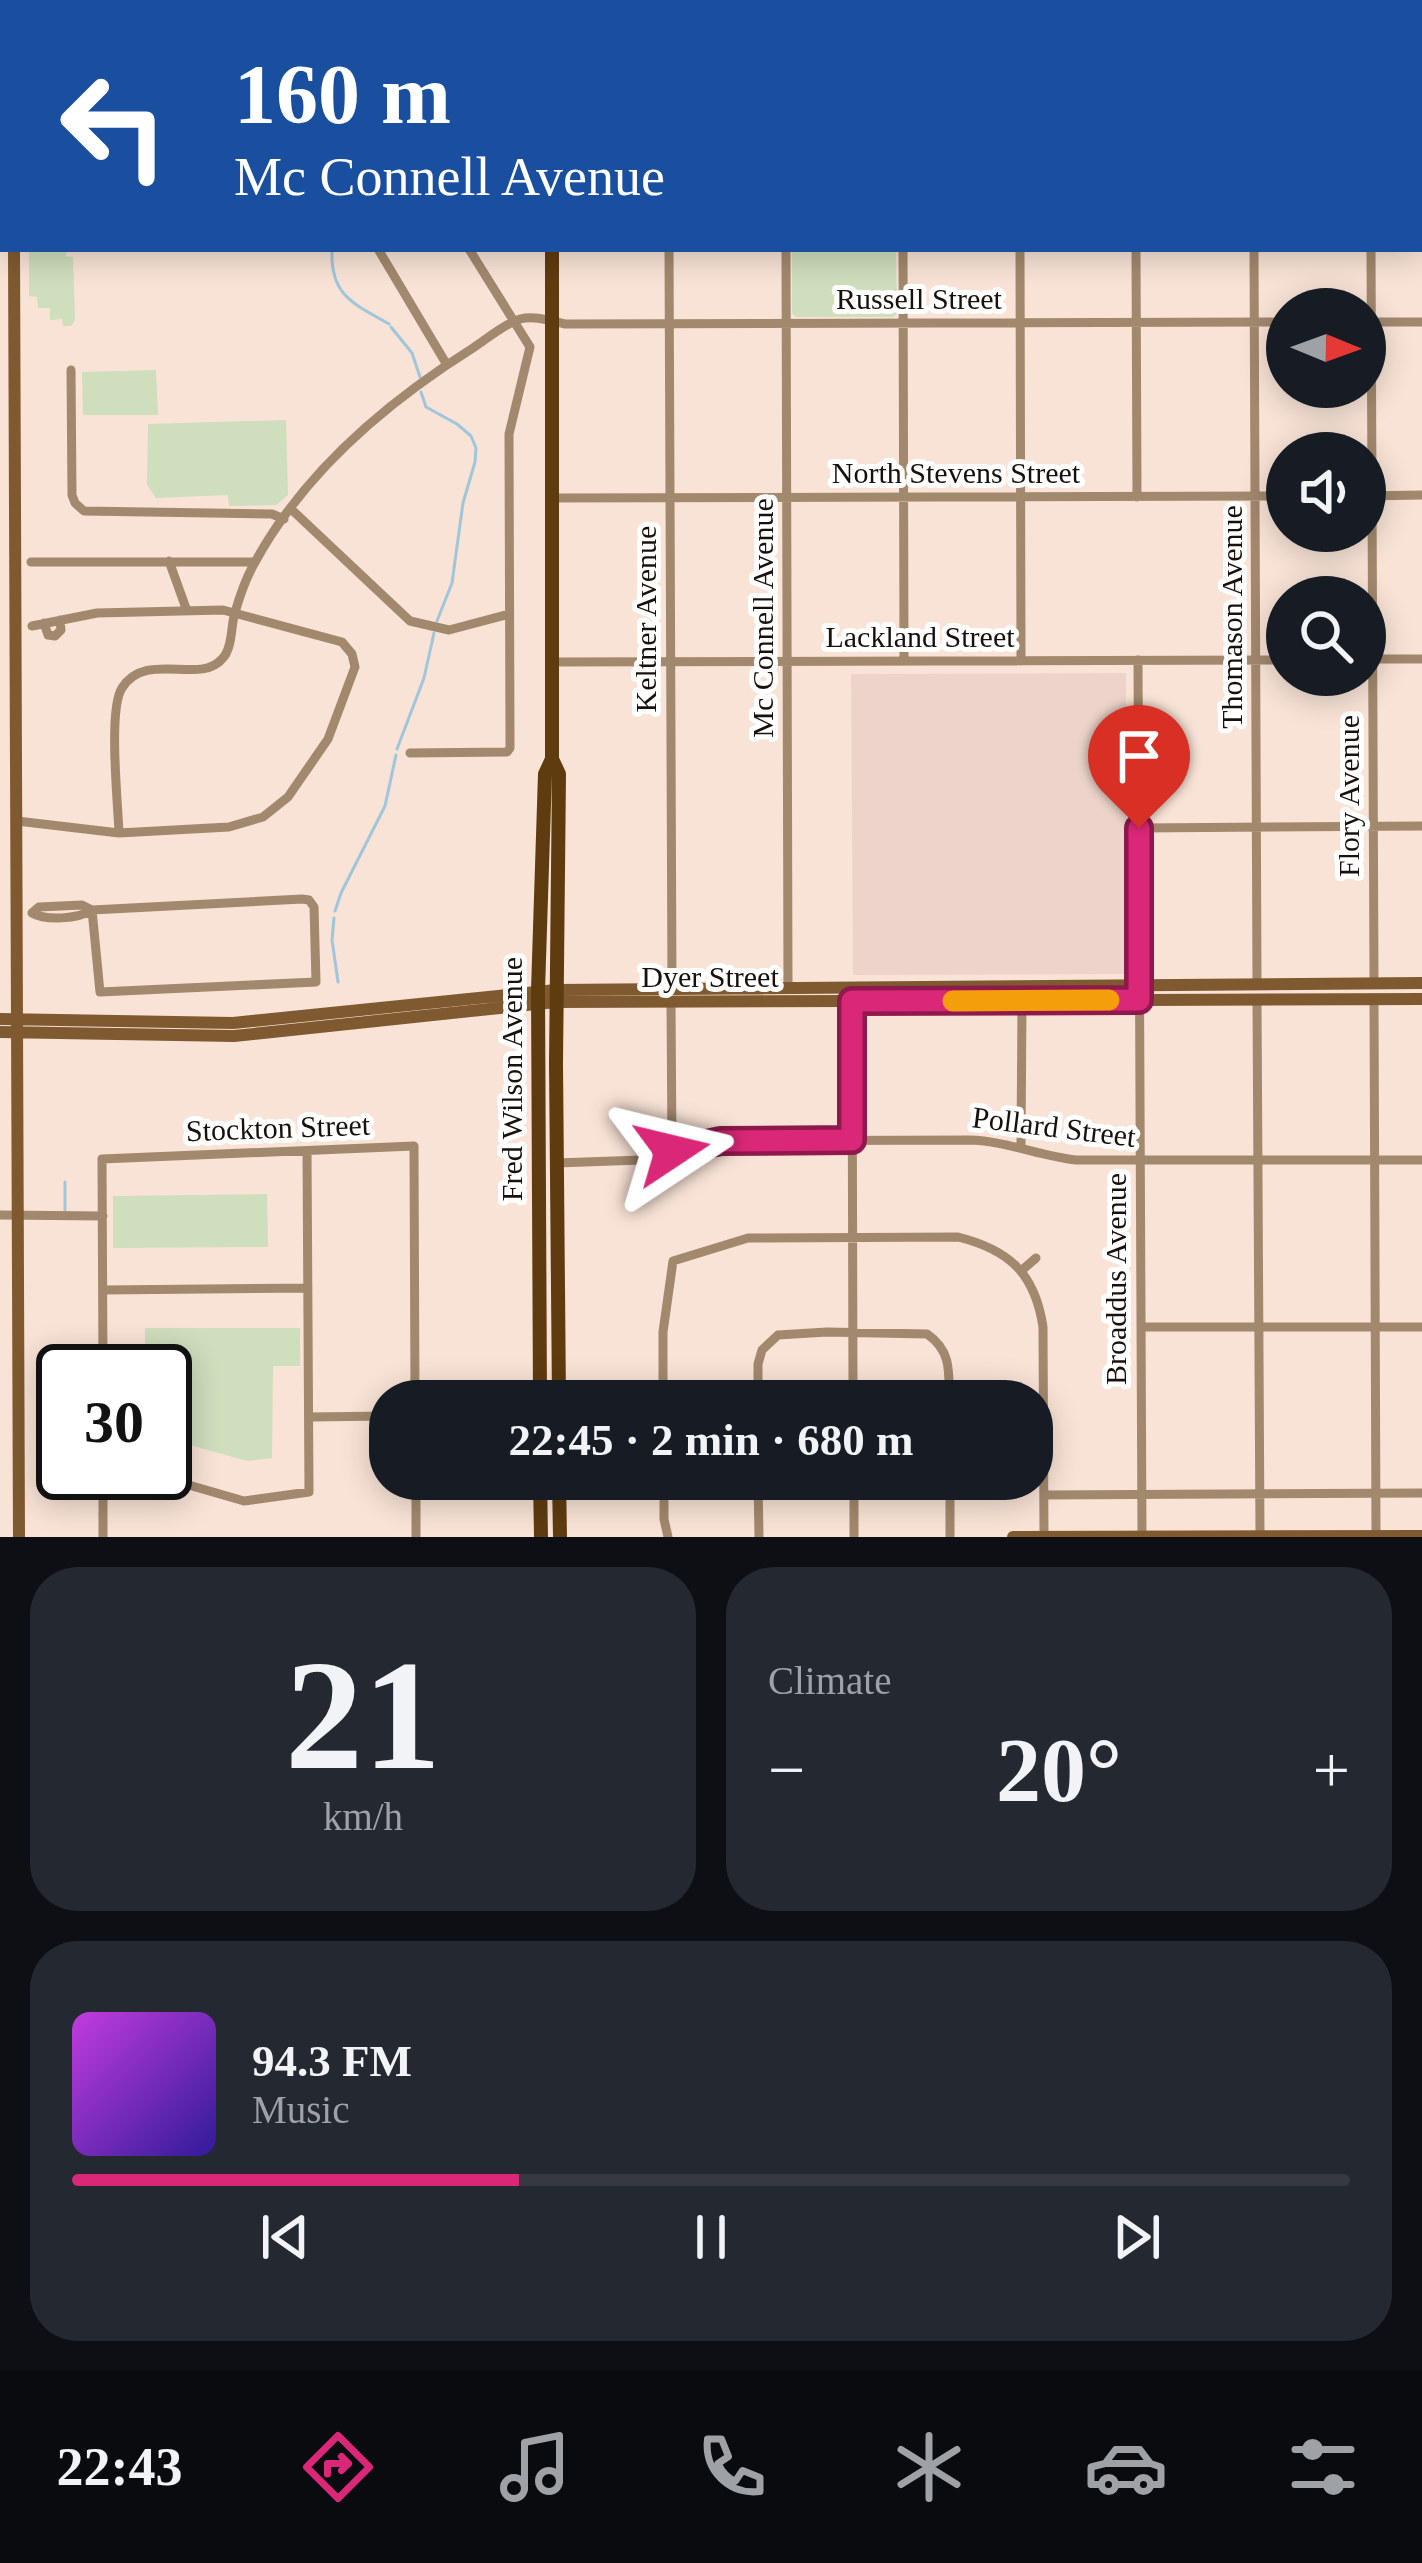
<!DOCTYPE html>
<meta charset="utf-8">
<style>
:root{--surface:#171b24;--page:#242831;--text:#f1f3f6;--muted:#9ea1a6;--line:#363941;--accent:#db2777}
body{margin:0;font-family:Georgia,serif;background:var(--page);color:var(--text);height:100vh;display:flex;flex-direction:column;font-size:45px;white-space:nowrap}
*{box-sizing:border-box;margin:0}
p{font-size:39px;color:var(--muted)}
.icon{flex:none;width:66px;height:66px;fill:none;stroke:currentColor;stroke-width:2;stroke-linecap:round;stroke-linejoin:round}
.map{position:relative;height:1537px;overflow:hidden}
.side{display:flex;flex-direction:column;gap:30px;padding:30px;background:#0d0f14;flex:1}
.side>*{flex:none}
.hud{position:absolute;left:0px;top:0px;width:1422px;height:252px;box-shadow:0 6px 30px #0003;background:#1a4fa0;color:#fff;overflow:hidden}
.needle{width:78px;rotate:91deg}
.fabs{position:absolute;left:1266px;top:288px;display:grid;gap:24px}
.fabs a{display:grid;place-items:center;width:120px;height:120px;border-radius:50%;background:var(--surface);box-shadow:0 6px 30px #0003;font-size:60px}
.speed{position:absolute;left:36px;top:1344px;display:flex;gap:24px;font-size:60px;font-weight:700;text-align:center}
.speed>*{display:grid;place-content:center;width:156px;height:156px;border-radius:50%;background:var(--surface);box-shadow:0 6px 30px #0003;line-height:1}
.speed .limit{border:6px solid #111;border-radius:18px;background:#fff;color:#111}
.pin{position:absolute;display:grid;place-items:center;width:102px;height:102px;color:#fff;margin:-123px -51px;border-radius:50% 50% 50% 0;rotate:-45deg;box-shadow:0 0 12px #0007}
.pin .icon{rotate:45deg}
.me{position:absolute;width:132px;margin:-66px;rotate:80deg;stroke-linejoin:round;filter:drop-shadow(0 0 9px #0008)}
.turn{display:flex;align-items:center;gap:42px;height:252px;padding:0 36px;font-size:54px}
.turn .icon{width:156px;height:156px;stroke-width:2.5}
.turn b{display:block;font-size:84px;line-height:102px}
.big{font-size:90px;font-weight:700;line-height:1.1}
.side .widget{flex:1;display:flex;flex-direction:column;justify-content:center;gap:18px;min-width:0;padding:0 42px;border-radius:48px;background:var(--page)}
.side .dial{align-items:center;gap:0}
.dial b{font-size:156px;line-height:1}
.song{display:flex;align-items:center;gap:36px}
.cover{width:144px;height:144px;border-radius:18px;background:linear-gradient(135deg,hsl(290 70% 55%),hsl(250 70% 35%))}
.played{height:12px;border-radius:6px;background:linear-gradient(90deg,var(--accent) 35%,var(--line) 35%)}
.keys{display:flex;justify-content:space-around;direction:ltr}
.heat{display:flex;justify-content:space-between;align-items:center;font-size:66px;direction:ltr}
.side .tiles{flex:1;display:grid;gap:30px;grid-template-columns:1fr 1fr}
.widget:last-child{grid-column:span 2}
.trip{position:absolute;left:369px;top:1380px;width:684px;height:120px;border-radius:48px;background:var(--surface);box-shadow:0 6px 30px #0003;font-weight:700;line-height:120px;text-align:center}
.tabs{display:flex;height:192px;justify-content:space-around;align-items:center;background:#090b0e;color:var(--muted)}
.tabs .icon{width:84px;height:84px}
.tabs .active{color:var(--accent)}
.tabs b{font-size:54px;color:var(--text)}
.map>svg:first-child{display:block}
.commercial{fill:#ecd4ca}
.green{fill:#cfdebd}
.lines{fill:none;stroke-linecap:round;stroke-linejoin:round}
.stream{stroke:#9fc6da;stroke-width:3}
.street{stroke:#a2886d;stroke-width:9}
.secondary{stroke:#7f5a30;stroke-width:12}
.primary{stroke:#5f3c10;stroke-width:14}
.route-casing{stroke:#8e194d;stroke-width:30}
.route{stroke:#db2777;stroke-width:21}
.slow{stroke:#f59e0b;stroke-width:21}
.labels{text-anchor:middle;stroke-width:10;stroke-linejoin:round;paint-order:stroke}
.street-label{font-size:30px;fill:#17100b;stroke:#fff}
</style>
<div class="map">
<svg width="1422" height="1537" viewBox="0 0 1422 1537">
<rect width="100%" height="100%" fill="#f9e3d6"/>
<path class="commercial" d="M1126 673 1127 974 853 975 851 674Z"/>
<path class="green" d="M29 249H67L66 256 73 257 75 320 71 326H63L62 319 50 320V308H38L37 297 29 296Z
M792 249H896L897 313 894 317H796L792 313Z
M156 370 158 415H83L82 372Z
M286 420 288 495 276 505 229 506 228 495 156 498 147 485 148 424Z
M267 1194 268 1247 113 1248V1196Z
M145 1328H300V1366H273L272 1458 247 1461 165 1438V1371H145Z"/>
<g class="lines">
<path class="stream" d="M349 0V3
M332 249C330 296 353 303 389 324
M391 327 412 353 420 377
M421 392 426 407 457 424 471 436 476 448 475 462 463 503 452 583 437 621
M397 749 424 678 434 633
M335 911 341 893 385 806 396 755
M334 918 332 940 338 982
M65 1214V1182"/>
<path class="street" d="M212 0 215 3
M668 0V3
M785 1V3
M13 3V0
M181 3 184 0
M373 3V0
M1019 3V0
M1137 3V0
M1419 157H1422
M0 192H3
M378 249 447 365
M669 249 672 988
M786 249 788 987
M903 249 904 661
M1020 249 1021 661
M1136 249 1137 497
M1254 249 1257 985
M1371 249 1374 984
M1370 322H1422
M71 370 72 495 75 503 84 511 272 514 284 519
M1365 496 1422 495
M553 498 1287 496
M291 509 410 621 449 630 509 614
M169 561 187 611
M31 562H255
M44 623 48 635 55 636 61 630 60 620
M1365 659H1422
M1138 660 1142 1537
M554 662 1287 660
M410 753 507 752 510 748 509 434 530 347 469 249
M17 821 119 833 229 827 263 817 288 797 328 739 355 667 352 654 342 642 223 610 97 613 32 626
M1139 828 1422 826
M119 833C118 804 108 709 122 688 146 650 200 685 222 659 232 649 231 629 234 616 239 598 245 580 254 564 303 473 387 402 473 348 487 339 504 324 520 319 534 315 551 321 565 324L1287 322
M302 899 309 900 314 907 316 982 100 992 92 910Z
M82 905 92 910C78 919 46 921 32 913L39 907Z
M1257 999 1260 1536
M1374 999 1376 1536
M852 1001 853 1401
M671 1002 672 1151
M1021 1146 1022 1001
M556 1163 642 1160 689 1146 721 1141 969 1140C1007 1141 1039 1156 1076 1160H1422
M0 1215 103 1216
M1021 1271 1036 1258
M103 1290 308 1288
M1141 1327H1422
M103 1371 102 1159 414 1146 415 1401
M663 1401V1332L673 1261 748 1238 958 1237C1010 1250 1035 1274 1043 1327L1044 1536
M758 1401V1364L762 1350 778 1335 827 1332 927 1334C952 1351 949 1373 949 1401
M309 1417 390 1416
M103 1477H161L244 1501 309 1492 307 1151
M416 1479V1537
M664 1479V1519L668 1537
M758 1479 759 1537
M854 1479V1537
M950 1479V1537
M540 1494 664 1495
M1044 1495 1422 1493
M103 1537V1476"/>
<path class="secondary" d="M0 26H3
M14 249 19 1537
M0 1019 233 1023 556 990 1422 983
M0 1032 234 1036 556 1002 1422 999
M1013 1537 1422 1536"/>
<path class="primary" d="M552 0V3
M552 249V759L559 774 556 1063 559 1401
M540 1401 538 990 545 774 552 759
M540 1479 541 1537
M559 1479 560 1537"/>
</g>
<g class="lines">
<defs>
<path id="route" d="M672 1151 721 1141 852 1140V1001L1139 1000V828"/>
</defs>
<use href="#route" class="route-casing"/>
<use href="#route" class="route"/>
<path class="slow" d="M953 1001 1109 1000"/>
</g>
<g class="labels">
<g class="street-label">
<text x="919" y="309">Russell Street</text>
<text x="956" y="483">North Stevens Street</text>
<text transform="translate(1232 617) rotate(-90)" y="10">Thomason Avenue</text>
<text transform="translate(763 618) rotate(-90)" y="10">Mc Connell Avenue</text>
<text transform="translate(646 619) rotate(-90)" y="10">Keltner Avenue</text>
<text x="920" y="647">Lackland Street</text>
<text transform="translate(1349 796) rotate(-90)" y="10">Flory Avenue</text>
<text x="710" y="987">Dyer Street</text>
<text transform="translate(512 1079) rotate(-90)" y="10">Fred Wilson Avenue</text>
<text transform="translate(1054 1127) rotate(7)" y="10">Pollard Street</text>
<text transform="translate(278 1128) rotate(-2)" y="10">Stockton Street</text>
<text transform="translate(1116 1279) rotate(-90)" y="10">Broaddus Avenue</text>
</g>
</g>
</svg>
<div class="fabs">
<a><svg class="needle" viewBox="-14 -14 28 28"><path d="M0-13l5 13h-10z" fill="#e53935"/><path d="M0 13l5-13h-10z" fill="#9ea1a6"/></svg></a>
<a><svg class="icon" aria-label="sound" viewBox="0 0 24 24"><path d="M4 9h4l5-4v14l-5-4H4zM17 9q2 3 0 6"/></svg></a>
<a><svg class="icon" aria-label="search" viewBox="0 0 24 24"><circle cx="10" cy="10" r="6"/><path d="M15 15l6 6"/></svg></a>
</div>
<div class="speed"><div class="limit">30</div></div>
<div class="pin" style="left:1139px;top:828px;background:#d93025"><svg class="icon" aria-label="arrive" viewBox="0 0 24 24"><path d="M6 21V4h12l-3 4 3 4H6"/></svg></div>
<svg class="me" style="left:672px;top:1151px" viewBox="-20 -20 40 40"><path d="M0-17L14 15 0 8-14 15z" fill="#db2777" stroke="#fff" stroke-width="4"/></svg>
<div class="trip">22:45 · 2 min · 680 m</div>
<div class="hud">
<div class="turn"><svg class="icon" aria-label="left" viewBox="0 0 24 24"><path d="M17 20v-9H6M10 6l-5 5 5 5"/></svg><div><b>160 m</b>Mc Connell Avenue</div></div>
</div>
</div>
<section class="side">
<div class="tiles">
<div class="widget dial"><b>21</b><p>km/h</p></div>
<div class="widget"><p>Climate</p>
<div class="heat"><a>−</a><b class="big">20°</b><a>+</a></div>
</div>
<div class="widget">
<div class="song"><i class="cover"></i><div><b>94.3 FM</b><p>Music</p></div></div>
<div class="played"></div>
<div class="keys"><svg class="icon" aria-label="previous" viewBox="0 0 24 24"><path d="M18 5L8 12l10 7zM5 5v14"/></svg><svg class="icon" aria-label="pause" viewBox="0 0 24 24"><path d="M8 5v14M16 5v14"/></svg><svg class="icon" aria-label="next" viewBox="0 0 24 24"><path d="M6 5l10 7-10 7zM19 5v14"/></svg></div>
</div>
</div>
</section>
<nav class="tabs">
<b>22:43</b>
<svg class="icon active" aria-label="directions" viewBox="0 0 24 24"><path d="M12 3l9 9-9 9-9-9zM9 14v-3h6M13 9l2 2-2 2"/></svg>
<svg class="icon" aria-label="music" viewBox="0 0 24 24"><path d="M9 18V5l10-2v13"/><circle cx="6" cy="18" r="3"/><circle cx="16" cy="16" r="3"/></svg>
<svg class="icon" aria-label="phone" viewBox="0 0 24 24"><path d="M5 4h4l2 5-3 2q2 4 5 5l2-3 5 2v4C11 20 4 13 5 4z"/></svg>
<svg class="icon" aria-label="climate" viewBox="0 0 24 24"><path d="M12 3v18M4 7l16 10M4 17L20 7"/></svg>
<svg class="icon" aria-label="car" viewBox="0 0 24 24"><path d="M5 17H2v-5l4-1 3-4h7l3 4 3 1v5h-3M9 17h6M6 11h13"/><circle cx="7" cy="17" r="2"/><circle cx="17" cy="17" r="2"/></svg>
<svg class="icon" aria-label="filters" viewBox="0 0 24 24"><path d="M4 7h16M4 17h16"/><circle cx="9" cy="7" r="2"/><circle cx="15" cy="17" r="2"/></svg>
</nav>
